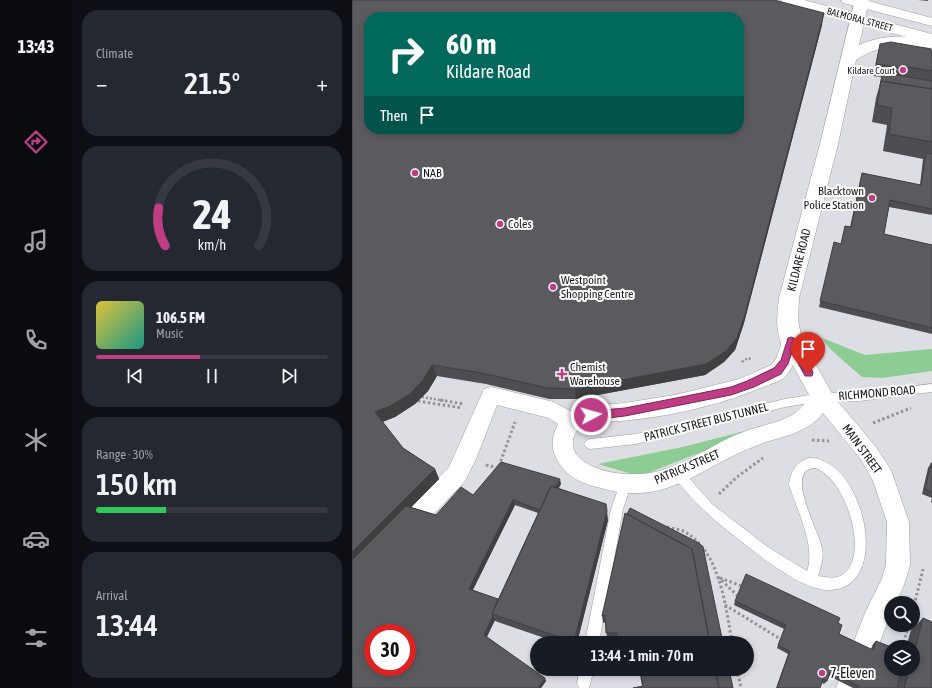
<!DOCTYPE html>
<meta charset="utf-8">
<style>
:root{--surface:#171b24;--page:#242831;--text:#f1f3f6;--muted:#9ea1a6;--line:#363941;--accent:#be3d85}
body{margin:0;font-family:"Asap Condensed",sans-serif;background:var(--page);color:var(--text);height:100vh;display:flex;flex-direction:column;font-size:15px;white-space:nowrap}
*{box-sizing:border-box;margin:0}
p{font-size:13px;color:var(--muted)}
.icon{flex:none;width:22px;height:22px;fill:none;stroke:currentColor;stroke-width:2;stroke-linecap:round;stroke-linejoin:round}
.map{position:relative;flex:1;overflow:hidden}
.sheet{display:flex;flex-direction:column;gap:10px;padding:10px;background:#0d0f14;width:280px}
.sheet>*{flex:none}
.guide{position:absolute;left:12px;top:12px;width:380px;height:122px;border-radius:16px;box-shadow:0 2px 6px #0003;background:#00695c;color:#fff;overflow:hidden}
.fabs{position:absolute;left:532px;top:596px;display:grid;gap:8px}
.fabs a{display:grid;place-items:center;width:36px;height:36px;border-radius:50%;background:var(--surface);box-shadow:0 2px 6px #0003;font-size:20px}
.speed{position:absolute;left:12px;top:624px;display:flex;gap:8px;font-size:20px;font-weight:700;text-align:center}
.speed>*{display:grid;place-content:center;width:52px;height:52px;border-radius:50%;background:var(--surface);box-shadow:0 2px 6px #0003;line-height:1}
.speed .limit{border:6px solid #d22;background:#fff;color:#111}
.pin{position:absolute;display:grid;place-items:center;width:34px;height:34px;color:#fff;margin:-41px -17px;border-radius:50% 50% 50% 0;rotate:-45deg;box-shadow:0 0 4px #0007}
.pin .icon{rotate:45deg}
.me{position:absolute;width:44px;margin:-22px;rotate:84deg;stroke-linejoin:round;filter:drop-shadow(0 0 3px #0008)}
.turn{display:flex;align-items:center;gap:14px;height:84px;padding:0 16px;font-size:18px}
.turn .icon{width:52px;height:52px;stroke-width:2.5}
.turn b{display:block;font-size:28px;line-height:34px}
.then{display:flex;align-items:center;height:38px;padding:0 16px;background:#0003;gap:8px;font-size:15px}
.big{font-size:30px;font-weight:600;line-height:1.1}
.sheet .widget{flex:1;display:flex;flex-direction:column;justify-content:center;gap:6px;min-width:0;padding:0 14px;border-radius:16px;background:var(--page)}
.sheet .dial{align-items:center;gap:0}
.dial svg{height:104px;overflow:visible;fill:none;stroke:var(--line);stroke-width:7;stroke-linecap:round;text-anchor:middle}
.dial text{fill:var(--text);stroke:none}
.song{display:flex;align-items:center;gap:12px}
.cover{width:48px;height:48px;border-radius:6px;background:linear-gradient(135deg,hsl(50 70% 55%),hsl(170 70% 35%))}
.played{height:4px;border-radius:2px;background:linear-gradient(90deg,var(--accent) 45%,var(--line) 45%)}
.keys{display:flex;justify-content:space-around;direction:ltr}
.heat{display:flex;justify-content:space-between;align-items:center;font-size:22px;direction:ltr}
.charge{height:6px;border-radius:3px;background:linear-gradient(90deg,#34c759 30%,var(--line) 0)}
.trip{position:absolute;left:178px;top:636px;width:224px;height:40px;border-radius:20px;background:var(--surface);box-shadow:0 2px 6px #0003;font-weight:600;line-height:40px;text-align:center}
main{display:flex;flex:1;min-height:0}
.dock{display:flex;flex-direction:column;width:72px;justify-content:space-around;align-items:center;background:#090b0e;color:var(--muted)}
.dock .icon{width:28px;height:28px}
.dock .selected{color:var(--accent)}
.dock b{font-size:18px;color:var(--text)}
.map>svg:first-child{display:block}
.green{fill:#8dcc93}
.lines{fill:none;stroke-linecap:round;stroke-linejoin:round}
.lane-casing{stroke:#9d9ea3;stroke-width:1}
.street-casing{stroke:#9d9ea3;stroke-width:1}
.secondary-casing{stroke:#9d9ea3;stroke-width:1}
.primary-casing{stroke:#9d9ea3;stroke-width:1}
.path-far1{stroke:#939398;stroke-width:2.5;stroke-dasharray:2 2;stroke-linecap:butt}
.path{stroke:#939398;stroke-width:3;stroke-dasharray:2.5 2.5;stroke-linecap:butt}
.lane{fill:#fff;fill-rule:evenodd}
.street{fill:#fff;fill-rule:evenodd}
.secondary{fill:#fff;fill-rule:evenodd}
.primary{fill:#fff;fill-rule:evenodd}
.wall{fill:#4e4d52;fill-rule:evenodd}
.shaded-wall{fill:#403f42}
.building{fill:#5b5a5f;stroke:#403f42;fill-rule:evenodd}
.route{fill:#be3d85;stroke:#7c2856}
.poi-dot{fill:#be3d85;stroke:#fff;stroke-width:1.5}
.labels{text-anchor:middle;stroke-width:4;stroke-linejoin:round;paint-order:stroke}
.far-street-label{font-size:10px;fill:#1a1a1c;stroke:#fff}
.far-poi-label{font-size:10px;fill:#1a1a1c;stroke:#fff;text-anchor:end}
.poi-label{font-size:12px;fill:#1a1a1c;stroke:#fff;text-anchor:start}
.street-label{font-size:12px;fill:#1a1a1c;stroke:#fff}
.near-poi-label{font-size:14px;fill:#1a1a1c;stroke:#fff;text-anchor:start}
</style>
<main>
<nav class="dock">
<b>13:43</b>
<svg class="icon selected" aria-label="directions" viewBox="0 0 24 24"><path d="M12 3l9 9-9 9-9-9zM9 14v-3h6M13 9l2 2-2 2"/></svg>
<svg class="icon" aria-label="music" viewBox="0 0 24 24"><path d="M9 18V5l10-2v13"/><circle cx="6" cy="18" r="3"/><circle cx="16" cy="16" r="3"/></svg>
<svg class="icon" aria-label="phone" viewBox="0 0 24 24"><path d="M5 4h4l2 5-3 2q2 4 5 5l2-3 5 2v4C11 20 4 13 5 4z"/></svg>
<svg class="icon" aria-label="climate" viewBox="0 0 24 24"><path d="M12 3v18M4 7l16 10M4 17L20 7"/></svg>
<svg class="icon" aria-label="car" viewBox="0 0 24 24"><path d="M5 17H2v-5l4-1 3-4h7l3 4 3 1v5h-3M9 17h6M6 11h13"/><circle cx="7" cy="17" r="2"/><circle cx="17" cy="17" r="2"/></svg>
<svg class="icon" aria-label="filters" viewBox="0 0 24 24"><path d="M4 7h16M4 17h16"/><circle cx="9" cy="7" r="2"/><circle cx="15" cy="17" r="2"/></svg>
</nav>
<section class="sheet">
<div class="widget"><p>Climate</p>
<div class="heat"><a>−</a><b class="big">21.5°</b><a>+</a></div>
</div>
<div class="widget dial"><svg viewBox="0 0 100 80">
<path d="M14 69A42 42 0 1 1 86 69"/>
<path d="M14 69A42 42 0 0 1 9 40" stroke="#be3d85"/>
<text x="50" y="56" font-size="32" font-weight="700">24</text>
<text x="50" y="72" font-size="11">km/h</text>
</svg></div>
<div class="widget">
<div class="song"><i class="cover"></i><div><b>106.5 FM</b><p>Music</p></div></div>
<div class="played"></div>
<div class="keys"><svg class="icon" aria-label="previous" viewBox="0 0 24 24"><path d="M18 5L8 12l10 7zM5 5v14"/></svg><svg class="icon" aria-label="pause" viewBox="0 0 24 24"><path d="M8 5v14M16 5v14"/></svg><svg class="icon" aria-label="next" viewBox="0 0 24 24"><path d="M6 5l10 7-10 7zM19 5v14"/></svg></div>
</div>
<div class="widget"><p>Range · 30%</p><b class="big">150 km</b><div class="charge"></div></div>
<div class="widget"><p>Arrival</p><b class="big">13:44</b></div>
</section>
<div class="map">
<svg width="580" height="688" viewBox="0 0 580 688">
<rect width="100%" height="100%" fill="#dddde4"/>
<path class="green" d="M470 338 513 355 580 349V371L530 378 510 377 478 349Z
M420 424 296 473 283 475 246 464 331 447Z"/>
<g class="lines">
<defs>
<path id="lane" d="M580 384V392L506 401H470L433 407 284 444 238 449 234 447 232 444 234 441 238 439 284 434 433 399 470 393H506Z
M457 458C511 456 542 588 478 590 454 591 417 563 399 549 374 530 351 512 331 488 327 484 323 479 320 474L322 470 326 469 330 470 360 504 416 547 455 571C464 546 445 510 437 485 439 471 443 463 457 458ZM463 468C493 476 521 560 488 576 481 579 473 577 466 576 469 567 472 558 470 548 467 531 431 469 463 468Z
M273 480 277 481 279 485 271 509 247 643H233L259 509 269 481Z
M228 669H242L237 688H227L225 683Z"/>
<path id="street" d="M439 333 446 336 448 341C445 353 442 368 433 377 427 382 418 384 411 387 363 407 307 419 255 422 248 422 241 422 234 424 221 429 216 446 226 456 240 471 266 475 286 474 309 474 331 462 351 452 367 443 383 434 400 429 415 424 430 422 443 413 457 404 460 385 477 391L524 447 539 470 557 522 558 565 552 585 544 603H539V613L510 688H484L513 613 529 581 534 565 535 522 521 481 510 461 471 413C453 436 426 436 401 447 343 470 314 508 245 487 233 484 217 478 209 466 199 452 198 440 206 424L197 418 145 405 124 459 113 481 60 537 52 540 44 537 41 529 44 521 97 467 132 389 139 387 202 402 220 412 238 406 272 403 323 395 387 379 419 365 424 359 432 336Z"/>
<path id="secondary" d="M503 0H517L507 45C530 34 555 36 580 38V48C550 45 530 43 504 60L486 144 447 298 446 320 450 340 482 397 478 404 470 407 462 404 431 347C423 332 425 315 427 298L468 144Z"/>
<path id="primary" d="M429 0H452L580 34V44L431 3Z
M489 0H513L580 18V26L491 3Z"/>
</defs>
<use href="#lane" class="lane-casing"/>
<use href="#street" class="street-casing"/>
<use href="#secondary" class="secondary-casing"/>
<use href="#primary" class="primary-casing"/>
<path class="path-far1" d="M390 362 396 358 399 359
M70 397 94 401"/>
<path class="path" d="M88 400 112 404
M66 401 110 408
M521 423 559 408
M460 440 477 441
M134 465 146 468
M147 466 163 422
M367 494 385 477 411 458
M315 527C321 529 328 529 333 532 368 552 374 607 380 643
M366 577 387 597
M368 578 390 586
M373 605 430 640
M561 610 571 569
M550 647 557 625
M385 669 389 688"/>
<use href="#lane" class="lane"/>
<use href="#street" class="street"/>
<use href="#secondary" class="secondary"/>
<use href="#primary" class="primary"/>
</g>
<path class="wall" d="M0 0 470 25 392 323 383 350 372 362 353 375 224 399H197L134 384 85 376 76 391 63 404 43 417 30 422 51 448 83 469 87 479 59 507 84 515 121 495 209 484 206 488 256 520 225 643H207L143 621V620L135 637 194 681 189 688H0ZM163 505 186 513 146 599 121 590Z
M566 0H576V1Z
M528 44 580 51V215L537 207 532 234 580 245V334L467 307 482 242 489 244 493 226 498 227 510 173 568 185 571 159 531 151 535 125 520 122 524 98 530 77 521 76Z
M579 463H580V503L579 502 580 498 570 494 576 468Z
M273 513 265 640H255L254 622 251 623 250 616Z
M383 601 486 623 487 634 519 649 521 644 524 641 539 669H561V647H554L559 630 571 618 580 688H501L477 676 475 681 472 684 470 683 468 688H424L436 654 425 648 432 629 382 605Z
M287 669H377L290 686Z"/>
<path class="shaded-wall" d="M472 13 470 25 392 323 383 350 372 362 353 375 224 399 223 389Z
M80 365 85 376 76 391 63 404 43 417 28 423 23 412Z
M83 469 87 479 0 568V552Z
M208 479 209 484 192 515 191 511Z
M161 500 163 505 119 593 117 589Z
M255 511 256 520 225 643H222Z
M141 616 143 620 134 638 132 635Z
M193 678 194 681 189 688H186Z"/>
<path class="building" d="M0 0H422L472 13 394 311 385 338 374 351 354 364 223 389 195 388 130 373 80 365 71 380 58 394 38 406 23 412 51 448 83 469 0 552ZM17 17H387V129H17Z
M539 42 579 49V51H580V71L556 67V69L524 64 528 44Z
M539 74 580 81V89L529 81 528 86 530 75 538 76Z
M529 81 580 89V142L537 134 540 108 525 105Z
M574 153 580 154V209L538 200 532 234 580 245V328L468 301 482 242 489 244 493 226 499 227 510 173 569 185Z
M149 462 208 479 203 487 199 486 188 510 161 500 117 589 146 599 140 614 141 616 132 635 193 678 186 688H0V560L54 506 84 515 109 487 121 495ZM21 633H55V667H21Z
M579 463H580V492L573 489Z
M199 486 254 504 255 511 222 642 140 614Z
M278 508 347 543 351 547 371 643H358L340 549 275 514Z
M273 513 340 549 358 643H266L265 633H254L253 615 250 616Z
M394 574 488 618 486 623 490 625 487 634 521 650 524 641 539 647V669H550L545 688H506L507 686 478 672 475 681 471 679 468 688H425L438 651 426 645 434 625 383 601Z
M571 618 580 622V688H552L557 669H561V656Z
M288 669H363L367 688H281L291 686Z
M363 669H377L381 688H367Z"/>
<path class="route" d="M439 337 442 338 460 370 461 373 460 376H453L440 352 436 364 429 374 402 387 379 395 273 416 239 420 236 418 234 415 236 412 239 411 273 408 319 399 379 387 395 381 422 368 429 360 436 338Z"/>
<g class="poi-dot">
<circle cx="551" cy="70" r="4"/>
<circle cx="63" cy="173" r="4"/>
<circle cx="520" cy="198" r="4"/>
<circle cx="148" cy="224" r="4"/>
<circle cx="201" cy="287" r="4"/>
<path d="M208 368h4v4h4v4h-4v4h-4v-4h-4v-4h4z"/>
<circle cx="470" cy="673" r="4"/>
</g>
<g class="labels">
<g class="far-street-label">
<text transform="translate(508 19) rotate(15)" y="4">BALMORAL STREET</text>
</g>
<g class="far-poi-label">
<text x="543" y="74">Kildare Court</text>
</g>
<g class="poi-label">
<text x="71" y="177">NAB</text>
<text x="512" y="195" text-anchor="end">Blacktown<tspan x="512" dy="14">Police Station</tspan></text>
<text x="156" y="228">Coles</text>
<text x="209" y="284">Westpoint<tspan x="209" dy="14">Shopping Centre</tspan></text>
<text x="218" y="371">Chemist<tspan x="218" dy="14">Warehouse</tspan></text>
</g>
<g class="street-label">
<text transform="translate(447 260) rotate(-76)" y="4">KILDARE ROAD</text>
<text transform="translate(525 393) rotate(-5)" y="4">RICHMOND ROAD</text>
<text transform="translate(354 422) rotate(-14)" y="4">PATRICK STREET BUS TUNNEL</text>
<text transform="translate(510 449) rotate(54)" y="4">MAIN STREET</text>
<text transform="translate(335 467) rotate(-23)" y="4">PATRICK STREET</text>
</g>
<g class="near-poi-label">
<text x="478" y="678">7-Eleven</text>
</g>
</g>
</svg>
<div class="fabs">
<a><svg class="icon" aria-label="search" viewBox="0 0 24 24"><circle cx="10" cy="10" r="6"/><path d="M15 15l6 6"/></svg></a>
<a><svg class="icon" aria-label="layers" viewBox="0 0 24 24"><path d="M12 4l9 5-9 5-9-5zM3 14l9 5 9-5"/></svg></a>
</div>
<div class="speed"><div class="limit">30</div></div>
<div class="pin" style="left:456px;top:373px;background:#d93025"><svg class="icon" aria-label="arrive" viewBox="0 0 24 24"><path d="M6 21V4h12l-3 4 3 4H6"/></svg></div>
<svg class="me" style="left:239px;top:415px" viewBox="-20 -20 40 40"><circle r="17" fill="#be3d85" stroke="#fff" stroke-width="3"/><path d="M0-11L8 9 0 5-8 9z" fill="#fff"/></svg>
<div class="trip">13:44 · 1 min · 70 m</div>
<div class="guide">
<div class="turn"><svg class="icon" aria-label="right" viewBox="0 0 24 24"><path d="M7 20v-9h11M14 6l5 5-5 5"/></svg><div><b>60 m</b>Kildare Road</div></div>
<div class="then">Then<svg class="icon" aria-label="arrive" viewBox="0 0 24 24"><path d="M6 21V4h12l-3 4 3 4H6"/></svg></div>
</div>
</div>
</main>
